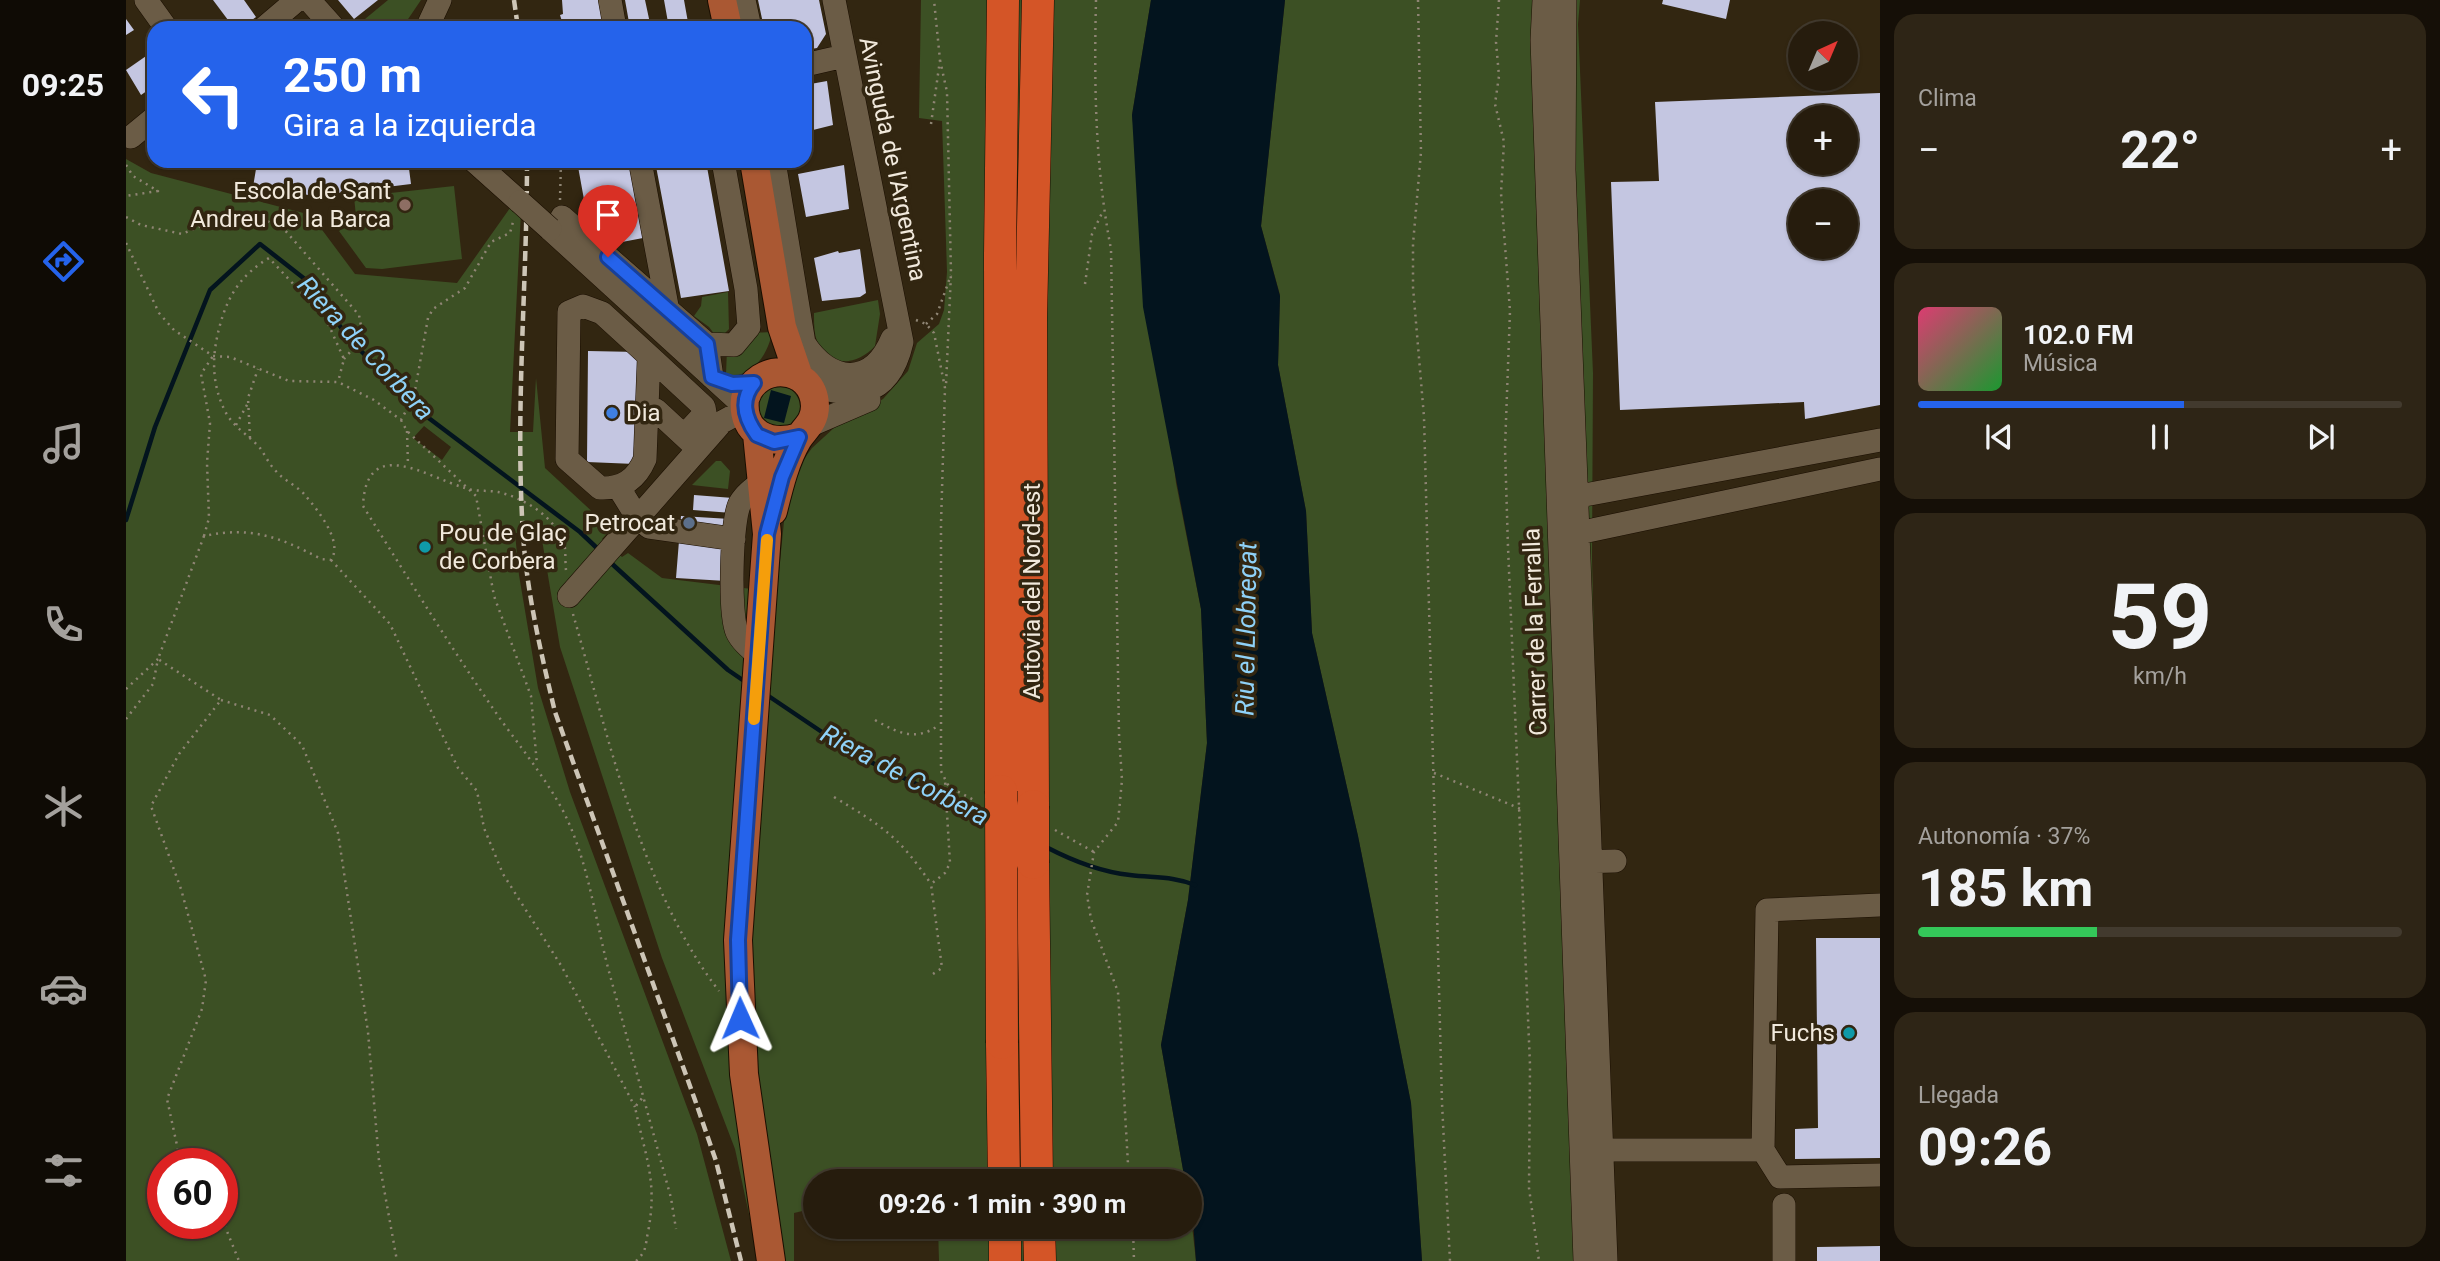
<!DOCTYPE html>
<html lang="es">
<meta charset="utf-8">
<style>
:root{--surface:#261c0d;--page:#2e2516;--text:#f1f3f6;--muted:#a4a19d;--line:#423a2e;--accent:#2563eb}
body{margin:0;font-family:Roboto,sans-serif;background:var(--page);color:var(--text);height:100vh;display:flex;flex-direction:column;font-size:26px;white-space:nowrap}
*{box-sizing:border-box;margin:0}
p{font-size:23px;color:var(--muted)}
.icon{flex:none;width:38px;height:38px;fill:none;stroke:currentColor;stroke-width:2;stroke-linecap:round;stroke-linejoin:round}
.map{position:relative;flex:1;overflow:hidden}
.side{display:flex;flex-direction:column;gap:14px;padding:14px;background:#150f07;width:560px}
.side>*{flex:none}
.guide{position:absolute;left:21px;top:21px;width:665px;height:147px;border-radius:21px;box-shadow:0 2px 5px #0004,0 0 0 2px var(--line);background:#2563eb;color:#fff;overflow:hidden}
.needle{width:46px;rotate:44deg}
.controls{position:absolute;left:1662px;top:21px;display:grid;gap:14px}
.controls a{display:grid;place-items:center;width:70px;height:70px;border-radius:50%;background:var(--surface);box-shadow:0 2px 5px #0004,0 0 0 2px var(--line);font-size:35px}
.speed{position:absolute;left:21px;top:1148px;display:flex;gap:14px;font-size:35px;font-weight:700;text-align:center}
.speed>*{display:grid;place-content:center;width:91px;height:91px;border-radius:50%;background:var(--surface);box-shadow:0 2px 5px #0004,0 0 0 2px var(--line);line-height:1}
.speed .limit{border:10px solid #d22;background:#fff;color:#111}
.pin{position:absolute;display:grid;place-items:center;width:60px;height:60px;color:#fff;margin:-72px -30px;border-radius:50% 50% 50% 0;rotate:-45deg;box-shadow:0 0 7px #0007}
.pin .icon{rotate:45deg}
.me{position:absolute;width:77px;margin:-38px;rotate:359deg;stroke-linejoin:round;filter:drop-shadow(0 0 5px #0008)}
.turn{display:flex;align-items:center;gap:24px;height:147px;padding:0 21px;font-size:32px}
.turn .icon{width:91px;height:91px;stroke-width:2.5}
.turn b{display:block;font-size:49px;line-height:60px}
.big{font-size:52px;font-weight:700;line-height:1.1}
.side .widget{flex:1;display:flex;flex-direction:column;justify-content:center;gap:10px;min-width:0;padding:0 24px;border-radius:21px;background:var(--page)}
.side .dial{align-items:center;gap:0}
.dial b{font-size:91px;line-height:1}
.song{display:flex;align-items:center;gap:21px}
.cover{width:84px;height:84px;border-radius:10px;background:linear-gradient(135deg,hsl(340 70% 55%),hsl(130 70% 35%))}
.played{height:7px;border-radius:4px;background:linear-gradient(90deg,var(--accent) 55%,var(--line) 55%)}
.keys{display:flex;justify-content:space-around;direction:ltr}
.heat{display:flex;justify-content:space-between;align-items:center;font-size:38px;direction:ltr}
.charge{height:10px;border-radius:5px;background:linear-gradient(90deg,#34c759 37%,var(--line) 0)}
.trip{position:absolute;left:677px;top:1169px;width:399px;height:70px;border-radius:35px;background:var(--surface);box-shadow:0 2px 5px #0004,0 0 0 2px var(--line);font-weight:700;line-height:70px;text-align:center}
main{display:flex;flex:1;min-height:0}
.tab-bar{display:flex;flex-direction:column;width:126px;justify-content:space-around;align-items:center;background:#0f0b05;color:var(--muted)}
.tab-bar .icon{width:49px;height:49px}
.tab-bar .active{color:var(--accent)}
.tab-bar b{font-size:32px;color:var(--text)}
.map>svg:first-child{display:block}
.green{fill:#3c5024;fill-rule:evenodd}
.water{fill:#03141e}
.lines{fill:none;stroke-linecap:round;stroke-linejoin:round}
.stream{stroke:#03141e;stroke-width:4.5}
.building{fill:#c4c6e1;fill-rule:evenodd}
.minor-casing{stroke:#1a0e00;stroke-width:24}
.major-casing{stroke:#1a0e00;stroke-width:30}
.highway-casing{stroke:#1a0e00;stroke-width:33}
.path{stroke:#8f8574;stroke-width:2.5;stroke-dasharray:2 5;stroke-linecap:butt}
.minor{stroke:#6b5c46;stroke-width:23}
.major{stroke:#aa5833;stroke-width:28}
.highway{stroke:#d45527;stroke-width:32}
.rail{stroke:#cdc5b6;stroke-width:4.5;stroke-dasharray:10 5;stroke-linecap:butt}
.minor-bridge-casing{stroke:#1a0e00;stroke-width:24;stroke-linecap:butt}
.highway-bridge-casing{stroke:#1a0e00;stroke-width:33;stroke-linecap:butt}
.minor-bridge{stroke:#6b5c46;stroke-width:23}
.highway-bridge{stroke:#d45527;stroke-width:32}
.route-casing{stroke:#184099;stroke-width:18}
.route{stroke:#2563eb;stroke-width:12}
.slow{stroke:#f59e0b;stroke-width:12}
.education-dot{fill:#8d6e63;stroke:#322611;stroke-width:2.5}
.shop-dot{fill:#3f7fe0;stroke:#322611;stroke-width:2.5}
.service-dot{fill:#5c6f8a;stroke:#322611;stroke-width:2.5}
.culture-dot{fill:#0f9aa8;stroke:#322611;stroke-width:2.5}
.labels{text-anchor:middle;stroke-width:7;stroke-linejoin:round;paint-order:stroke}
.street-label{font-size:24px;fill:#f1e9dc;stroke:#322611}
.poi-label{font-size:24px;fill:#f1e9dc;stroke:#322611;text-anchor:end}
.water-label{font-size:26px;font-style:italic;fill:#8fd2f8;stroke:#322611}
</style>
<main>
<nav class="tab-bar">
<b>09:25</b>
<svg class="icon active" aria-label="directions" viewBox="0 0 24 24"><path d="M12 3l9 9-9 9-9-9zM9 14v-3h6M13 9l2 2-2 2"/></svg>
<svg class="icon" aria-label="music" viewBox="0 0 24 24"><path d="M9 18V5l10-2v13"/><circle cx="6" cy="18" r="3"/><circle cx="16" cy="16" r="3"/></svg>
<svg class="icon" aria-label="phone" viewBox="0 0 24 24"><path d="M5 4h4l2 5-3 2q2 4 5 5l2-3 5 2v4C11 20 4 13 5 4z"/></svg>
<svg class="icon" aria-label="climate" viewBox="0 0 24 24"><path d="M12 3v18M4 7l16 10M4 17L20 7"/></svg>
<svg class="icon" aria-label="car" viewBox="0 0 24 24"><path d="M5 17H2v-5l4-1 3-4h7l3 4 3 1v5h-3M9 17h6M6 11h13"/><circle cx="7" cy="17" r="2"/><circle cx="17" cy="17" r="2"/></svg>
<svg class="icon" aria-label="filters" viewBox="0 0 24 24"><path d="M4 7h16M4 17h16"/><circle cx="9" cy="7" r="2"/><circle cx="15" cy="17" r="2"/></svg>
</nav>
<div class="map">
<svg width="1754" height="1261" viewBox="0 0 1754 1261">
<rect width="100%" height="100%" fill="#322611"/>
<path class="green" d="M262 0H295L276 28H248L239 19Z
M795 0H1025L1006 115 1050 483 1075 609 1081 743 1062 900 1035 1045 1059 1181H690L689 1208 668 1213V1261H633L609 1149 536 958 434 647 415 534 389 533 393 575 412 688 444 792 571 1134 605 1261H0V159L25 173 185 215 229 274 331 283 396 191 384 432H407L410 378 419 468 485 529 476 539 496 557 502 553 536 578 651 592 662 481 686 448 709 427 757 399 782 371 791 343 813 324 818 310 821 272 816 121 793 118ZM298 426 325 447 316 460 287 438ZM37 1164H96V1223H37Z
M1159 0H1454L1452 24 1467 373 1466 559 1474 870 1489 1261H1296L1285 1103 1232 836 1186 633 1180 511 1152 365 1154 295 1135 226Z
M328 186 336 259 256 269 240 268 213 231 230 216 228 197Z
M602 292 603 329 597 335H589L583 327 568 316 575 306 576 297Z
M752 300 754 314 749 346C731 366 702 368 691 341 688 333 688 322 688 313Z
M646 332C643 353 625 381 600 374L601 349 623 333Z
M632 407a21 21 0 1 1 42 0a21 21 0 1 1-42 0Z
M590 461H595L604 471 602 489 566 485Z
M1064 1208 1070 1261H813L812 1227H1064Z"/>
<path class="water" d="M1025 0H1159L1135 226 1154 296 1152 365 1180 511 1186 633 1232 836 1285 1103 1296 1261H1070L1064 1181H1059L1035 1045 1062 900 1081 743 1075 609 1017 307 1006 115Z
M645 390 665 396 658 423 638 418Z"/>
<g class="lines">
<path class="stream" d="M0 520 29 427 84 290 134 244 180 280 225 341 300 416 454 532 473 550
M484 562 602 670 621 683
M641 695 730 755 865 820
M920 847C945 860 975 872 1004 875 1027 878 1047 876 1069 885"/>
</g>
<path class="building" d="M87 0H118L130 17 115 28H108Z
M212 0H252L228 19Z
M436 0H473L478 28H438L434 15 437 14Z
M499 0H519L525 28H504Z
M538 0H558L563 28H543Z
M632 0H693L700 34 691 48 679 50V28H638Z
M1537 0H1604L1600 19 1536 4Z
M0 19 8 30 0 35Z
M23 54 28 60V86L15 95 0 70Z
M701 81 707 125 679 132V85Z
M1754 93V405L1679 419 1678 402 1494 410 1485 182 1533 181 1529 102ZM1675 117H1720V163H1675ZM1675 201H1720V247H1675Z
M123 161H282L285 184 212 193 199 191 190 196 127 187 130 169Z
M451 161H503L517 238 496 242 495 236 486 237 485 233 477 235 476 230 468 232 467 227H463Z
M529 161H580L603 291 555 298Z
M718 165 723 209 680 217 672 174Z
M734 249 740 293 734 297 696 301 688 258 712 251 713 253Z
M462 351 512 352 509 464 461 462Z
M568 495 607 498 606 513 567 510Z
M555 516 604 519 600 581 550 578Z
M1690 938H1754V1158L1669 1159V1129L1692 1128Z
M1754 1246V1261H1691V1247Z"/>
<g class="lines">
<defs>
<path id="minor" d="M20 0 40 28
M183 0 208 28
M484 0 489 28
M618 0 624 28
M1418 0 1416 40 1459 1261
M1439 0 1438 170 1480 1261
M138 28 171 0
M301 28 314 0
M679 65 718 56
M5 137 28 118
M348 161 394 202
M514 161 542 311
M648 161 678 343C704 384 746 387 766 339
M436 217 581 344 586 377
M424 229 618 406
M457 306 476 313 523 356 519 459C510 480 496 489 474 488L441 459 443 312Z
M581 344 608 345 623 327 620 289 597 161
M523 356 578 407 579 413 558 436
M678 381C725 402 763 399 776 342L708 0
M520 411 530 410 570 447
M685 425 743 400
M493 488 511 517 523 527 608 539
M1437 499 1754 440
M1438 536 1754 469
M443 596 596 422 618 410
M633 656C625 649 615 641 611 632 603 614 605 520 614 503 619 494 629 487 637 481
M1450 862 1489 861
M1754 905 1641 910 1637 1150 1654 1177 1754 1175
M1461 1150H1637
M1658 1205V1261"/>
<path id="major" d="M596 0 602 28
M628 161 656 327 673 377
M631 434 641 534 612 940 618 1074 645 1261
M647 511C653 487 659 461 672 439 679 428 689 422 689 406 688 364 630 361 619 399 615 434 644 446 673 437"/>
<path id="highway" d="M875 791 874 255 877 0
M907 806 905 318 912 0
M907 863 911 1181
M876 1043 878 1181
M879 1227V1261
M913 1227 914 1261"/>
</defs>
<use href="#minor" class="minor-casing"/>
<use href="#major" class="major-casing"/>
<use href="#highway" class="highway-casing"/>
<path class="path" d="M970 0C968 84 969 167 985 249L993 734 996 780 992 822 968 852 961 895 965 919 992 992 1003 1181
M1292 0 1295 152 1287 244V287L1298 417 1316 1103 1324 1261
M1373 0 1370 42 1373 76 1369 104 1378 142 1375 193 1384 311 1379 448 1382 547 1404 1065 1403 1188 1413 1261
M814 60 821 92 825 273 820 385
M805 124 814 60 808 0
M0 165 7 176 32 191 0 196
M434 200 435 161
M0 217 15 225 56 234 75 226 136 219 157 228 233 315 237 337 218 359
M0 243 33 313 48 330 87 356 104 357 163 381 212 382 248 400 275 420 288 396 302 318 307 309 339 288 365 242 384 233 387 222
M959 284 966 234 976 213
M790 320 800 324 808 333 819 388 815 524V771L823 787 850 801
M800 324 811 314 825 275
M275 420 281 431 350 496 368 596 405 696 411 765
M110 425 122 403
M281 431 282 465
M124 438 122 398 132 369
M78 536 83 518 81 463 84 423 75 374 87 356
M205 560 264 624 332 768 351 791 358 828 377 874 436 967 509 1107
M440 570C439 561 440 550 438 543 428 516 398 498 372 492 361 490 350 492 339 488 301 477 240 434 237 506 282 578 327 651 375 720 396 749 417 775 435 807 463 859 469 922 485 979 505 1052 525 1125 545 1198L550 1229
M447 614C482 735 515 890 593 991
M0 689 32 659
M95 700 144 715 176 745 212 833 242 1032 253 1161 271 1261
M0 719 27 684 32 659
M749 720C772 733 790 742 813 725
M1308 773 1395 809
M708 797C756 826 773 836 805 884
M929 830 968 852
M807 974 816 968 805 884 819 873 824 863 819 780
M55 1164 41 1099 76 1009 80 980 55 889 25 806 53 754 95 700 32 659 78 536C125 526 154 537 195 559L205 560C218 541 190 508 178 494 170 485 157 480 149 470 143 464 139 455 134 448 122 434 106 427 98 409 85 381 86 354 94 325 102 295 116 274 143 258L200 319 218 359 212 382
M96 1219 113 1261
M1007 1227 1008 1261
M510 1261C521 1251 519 1246 522 1232 532 1181 519 1156 509 1107L517 1097"/>
<use href="#minor" class="minor"/>
<use href="#major" class="major"/>
<use href="#highway" class="highway"/>
<path class="rail" d="M388 0 392 28
M401 161C401 285 389 410 397 534 401 594 415 653 429 712L569 1100 590 1161 615 1261"/>
<defs>
<path id="minor-bridge" d="M394 202 424 229"/>
<path id="highway-bridge" d="M875 791 876 1043
M907 863V806"/>
</defs>
<use href="#minor-bridge" class="minor-bridge-casing"/>
<use href="#highway-bridge" class="highway-bridge-casing"/>
<use href="#minor-bridge" class="minor-bridge"/>
<use href="#highway-bridge" class="highway-bridge"/>
</g>
<g class="lines">
<defs>
<path id="route" d="M482 257 581 344 586 377 606 384 628 383C614 400 618 417 631 435L648 442 673 437 656 477 641 534 612 940 614 1018"/>
</defs>
<use href="#route" class="route-casing"/>
<use href="#route" class="route"/>
<path class="slow" d="M628 719 641 540"/>
</g>
<circle class="education-dot" cx="279" cy="205" r="7"/>
<circle class="shop-dot" cx="486" cy="413" r="7"/>
<circle class="service-dot" cx="563" cy="523" r="7"/>
<g class="culture-dot">
<circle cx="299" cy="547" r="7"/>
<circle cx="1723" cy="1033" r="7"/>
</g>
<g class="labels">
<g class="street-label">
<text transform="translate(767 159) rotate(78)" y="8">Avinguda de l'Argentina</text>
<text transform="translate(906 591) rotate(-90)" y="8">Autovia del Nord-est</text>
<text transform="translate(1409 632) rotate(-92)" y="8">Carrer de la Ferralla</text>
</g>
<g class="poi-label">
<text x="265" y="199">Escola de Sant<tspan x="265" dy="28">Andreu de la Barca</tspan></text>
<text x="500" y="421" text-anchor="start">Dia</text>
<text x="549" y="531">Petrocat</text>
<text x="313" y="541" text-anchor="start">Pou de Glaç<tspan x="313" dy="28">de Corbera</tspan></text>
<text x="1709" y="1041">Fuchs</text>
</g>
<g class="water-label">
<text transform="translate(240 348) rotate(47)" y="9">Riera de Corbera</text>
<text transform="translate(1120 629) rotate(-89)" y="9">Riu el Llobregat</text>
<text transform="translate(779 775) rotate(28)" y="9">Riera de Corbera</text>
</g>
</g>
</svg>
<div class="controls">
<a><svg class="needle" viewBox="-14 -14 28 28"><path d="M0-13l5 13h-10z" fill="#e53935"/><path d="M0 13l5-13h-10z" fill="#a4a19d"/></svg></a>
<a>+</a>
<a>−</a>
</div>
<div class="speed"><div class="limit">60</div></div>
<div class="pin" style="left:482px;top:257px;background:#d93025"><svg class="icon" aria-label="arrive" viewBox="0 0 24 24"><path d="M6 21V4h12l-3 4 3 4H6"/></svg></div>
<svg class="me" style="left:614px;top:1018px" viewBox="-20 -20 40 40"><path d="M0-17L14 15 0 8-14 15z" fill="#2563eb" stroke="#fff" stroke-width="4"/></svg>
<div class="trip">09:26 · 1 min · 390 m</div>
<div class="guide">
<div class="turn"><svg class="icon" aria-label="left" viewBox="0 0 24 24"><path d="M17 20v-9H6M10 6l-5 5 5 5"/></svg><div><b>250 m</b>Gira a la izquierda</div></div>
</div>
</div>
<section class="side">
<div class="widget"><p>Clima</p>
<div class="heat"><a>−</a><b class="big">22°</b><a>+</a></div>
</div>
<div class="widget">
<div class="song"><i class="cover"></i><div><b>102.0 FM</b><p>Música</p></div></div>
<div class="played"></div>
<div class="keys"><svg class="icon" aria-label="previous" viewBox="0 0 24 24"><path d="M18 5L8 12l10 7zM5 5v14"/></svg><svg class="icon" aria-label="pause" viewBox="0 0 24 24"><path d="M8 5v14M16 5v14"/></svg><svg class="icon" aria-label="next" viewBox="0 0 24 24"><path d="M6 5l10 7-10 7zM19 5v14"/></svg></div>
</div>
<div class="widget dial"><b>59</b><p>km/h</p></div>
<div class="widget"><p>Autonomía · 37%</p><b class="big">185 km</b><div class="charge"></div></div>
<div class="widget"><p>Llegada</p><b class="big">09:26</b></div>
</section>
</main>
